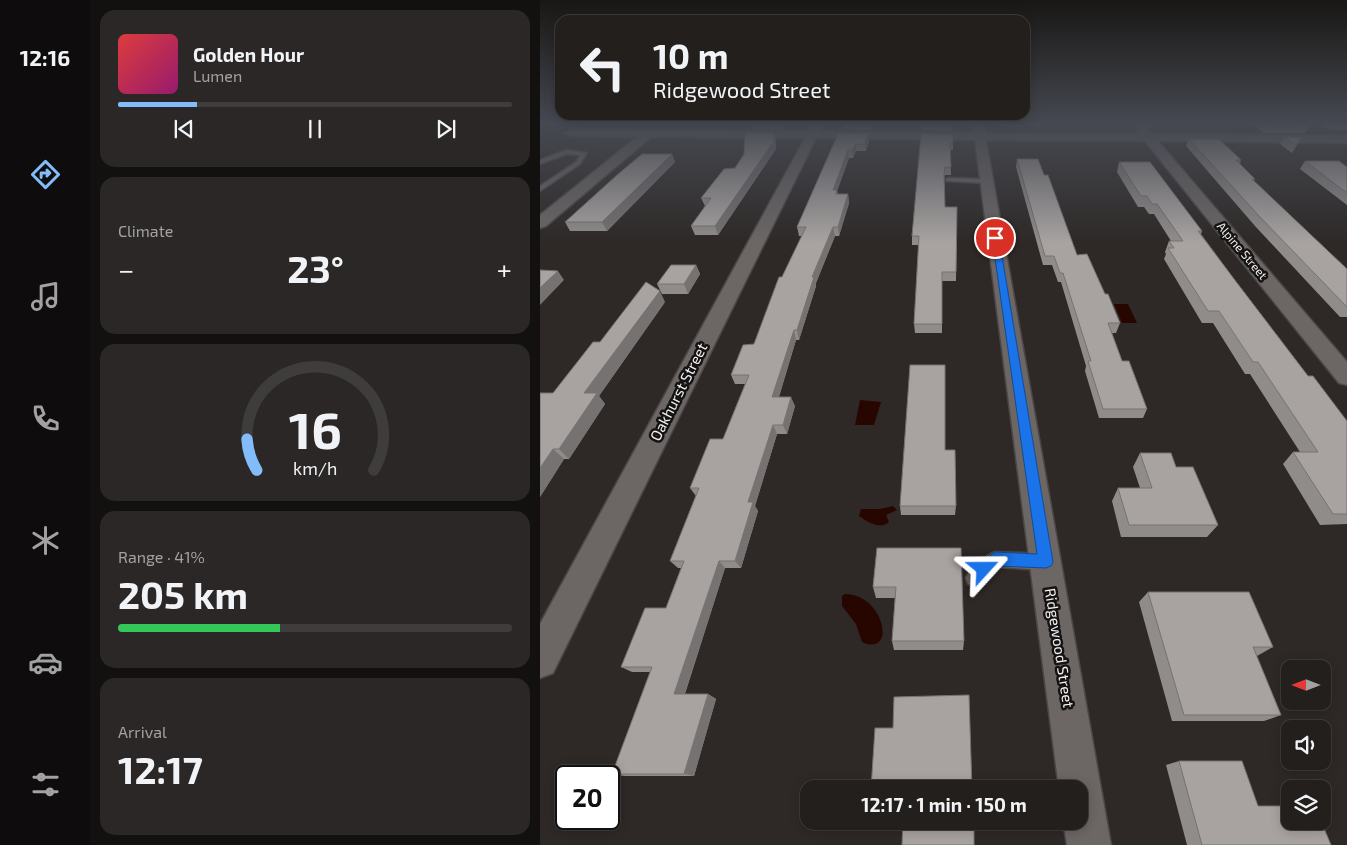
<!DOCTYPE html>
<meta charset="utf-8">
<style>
:root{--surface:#221f1d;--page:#2a2726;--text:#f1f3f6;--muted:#a2a2a4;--line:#3f3d3b;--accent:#83bcfb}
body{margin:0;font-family:"Exo 2",sans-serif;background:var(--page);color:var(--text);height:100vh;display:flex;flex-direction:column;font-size:19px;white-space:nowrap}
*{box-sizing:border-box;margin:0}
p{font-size:16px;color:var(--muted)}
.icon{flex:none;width:28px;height:28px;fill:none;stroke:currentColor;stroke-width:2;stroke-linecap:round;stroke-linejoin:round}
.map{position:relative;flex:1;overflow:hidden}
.sheet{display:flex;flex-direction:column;gap:10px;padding:10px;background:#131110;width:450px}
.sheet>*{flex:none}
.guide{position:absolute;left:15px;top:15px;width:475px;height:105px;border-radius:15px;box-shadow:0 2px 12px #0003,0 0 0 1px var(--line);background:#221f1d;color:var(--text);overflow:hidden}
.needle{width:32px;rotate:270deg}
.buttons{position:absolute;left:741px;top:660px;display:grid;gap:10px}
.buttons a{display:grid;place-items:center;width:50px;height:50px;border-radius:10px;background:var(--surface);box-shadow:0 2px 12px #0003,0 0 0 1px var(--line);font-size:25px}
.speed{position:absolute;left:15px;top:765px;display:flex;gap:10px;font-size:25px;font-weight:700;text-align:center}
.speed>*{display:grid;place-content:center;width:65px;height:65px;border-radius:50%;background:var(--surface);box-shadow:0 2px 12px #0003,0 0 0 1px var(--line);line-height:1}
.speed .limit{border:2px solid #111;border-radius:8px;background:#fff;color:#111}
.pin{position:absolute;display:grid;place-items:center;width:42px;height:42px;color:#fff;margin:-21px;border:2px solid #fff;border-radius:50%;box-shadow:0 1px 5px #0007}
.me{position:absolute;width:55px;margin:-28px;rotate:66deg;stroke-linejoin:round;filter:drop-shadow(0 0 4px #0008)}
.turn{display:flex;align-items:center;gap:18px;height:105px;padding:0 15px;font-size:22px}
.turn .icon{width:65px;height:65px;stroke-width:2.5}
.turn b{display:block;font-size:35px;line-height:42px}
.big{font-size:38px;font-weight:700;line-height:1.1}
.sheet .card{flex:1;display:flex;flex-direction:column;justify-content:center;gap:8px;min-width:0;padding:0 18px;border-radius:15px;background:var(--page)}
.sheet .dial{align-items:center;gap:0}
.dial svg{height:130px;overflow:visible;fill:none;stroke:var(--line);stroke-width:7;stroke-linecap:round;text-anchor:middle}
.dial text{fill:var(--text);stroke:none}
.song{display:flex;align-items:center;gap:15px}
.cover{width:60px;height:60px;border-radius:8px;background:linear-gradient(135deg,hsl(0 70% 55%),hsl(320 70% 35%))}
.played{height:5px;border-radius:2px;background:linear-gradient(90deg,var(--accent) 20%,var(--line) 20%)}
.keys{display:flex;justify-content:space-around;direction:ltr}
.heat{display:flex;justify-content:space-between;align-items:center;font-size:28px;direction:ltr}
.charge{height:8px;border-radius:4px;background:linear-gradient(90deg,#34c759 41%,var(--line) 0)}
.trip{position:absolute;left:260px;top:780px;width:288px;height:50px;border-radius:15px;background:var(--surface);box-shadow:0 2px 12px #0003,0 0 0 1px var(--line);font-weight:700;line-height:50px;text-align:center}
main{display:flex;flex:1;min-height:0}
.tab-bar{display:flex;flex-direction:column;width:90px;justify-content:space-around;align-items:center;background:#0e0c0c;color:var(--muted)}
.tab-bar .icon{width:35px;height:35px}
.tab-bar .active{color:var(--accent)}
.tab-bar b{font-size:22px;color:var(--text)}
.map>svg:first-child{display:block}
.water{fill:#280600}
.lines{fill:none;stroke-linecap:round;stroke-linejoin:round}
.service-casing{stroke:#4b4746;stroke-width:3}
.minor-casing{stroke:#4b4746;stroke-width:3}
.service{fill:#6c6765;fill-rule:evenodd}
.minor{fill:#6c6765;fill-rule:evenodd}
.wall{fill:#908c8a}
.shaded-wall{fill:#767271}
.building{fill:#a8a3a1;stroke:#767271}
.route{fill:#1a73e8;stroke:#114b97}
.labels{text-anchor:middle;stroke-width:5;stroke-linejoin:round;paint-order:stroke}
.far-street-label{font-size:12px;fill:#f3f0ef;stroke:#141212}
.street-label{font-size:15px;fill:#f3f0ef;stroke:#141212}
</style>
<main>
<nav class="tab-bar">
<b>12:16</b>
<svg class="icon active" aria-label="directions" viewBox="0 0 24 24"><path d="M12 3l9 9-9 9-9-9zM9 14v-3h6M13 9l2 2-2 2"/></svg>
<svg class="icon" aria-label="music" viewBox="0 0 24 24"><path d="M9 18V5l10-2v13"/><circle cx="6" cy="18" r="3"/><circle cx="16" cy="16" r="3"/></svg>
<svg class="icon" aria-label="phone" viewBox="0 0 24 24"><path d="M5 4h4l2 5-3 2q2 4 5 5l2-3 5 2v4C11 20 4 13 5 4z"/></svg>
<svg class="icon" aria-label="climate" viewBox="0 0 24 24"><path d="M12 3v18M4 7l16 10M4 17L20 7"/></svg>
<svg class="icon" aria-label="car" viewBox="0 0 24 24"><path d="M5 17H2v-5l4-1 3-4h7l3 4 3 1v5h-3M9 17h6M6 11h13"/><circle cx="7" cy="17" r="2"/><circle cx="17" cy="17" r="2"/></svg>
<svg class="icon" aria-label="filters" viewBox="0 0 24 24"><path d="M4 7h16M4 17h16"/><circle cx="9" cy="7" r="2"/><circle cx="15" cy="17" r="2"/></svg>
</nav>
<section class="sheet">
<div class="card">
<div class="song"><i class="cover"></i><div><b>Golden Hour</b><p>Lumen</p></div></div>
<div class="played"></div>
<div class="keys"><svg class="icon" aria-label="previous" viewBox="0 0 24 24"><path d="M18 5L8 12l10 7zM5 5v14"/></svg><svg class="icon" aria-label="pause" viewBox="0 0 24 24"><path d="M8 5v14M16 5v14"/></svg><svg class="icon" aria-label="next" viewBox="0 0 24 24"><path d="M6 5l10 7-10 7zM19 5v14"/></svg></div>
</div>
<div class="card"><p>Climate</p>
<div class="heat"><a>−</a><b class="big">23°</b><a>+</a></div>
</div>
<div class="card dial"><svg viewBox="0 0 100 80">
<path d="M14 69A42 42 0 1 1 86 69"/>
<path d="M14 69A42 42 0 0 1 8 50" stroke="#83bcfb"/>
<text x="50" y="56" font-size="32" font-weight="700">16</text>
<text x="50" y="72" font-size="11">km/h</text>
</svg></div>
<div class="card"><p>Range · 41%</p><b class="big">205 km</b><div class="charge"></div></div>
<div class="card"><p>Arrival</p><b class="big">12:17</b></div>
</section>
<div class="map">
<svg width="807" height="845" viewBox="0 0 807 845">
<rect width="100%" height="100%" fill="#2e2927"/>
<path class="water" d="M574 304H588L597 323H582Z
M320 400 341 402 334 425H315Z
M353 506 357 510 346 515 349 522C341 530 327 522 319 516L321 509H340Z
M305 594C345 594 357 658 322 642L316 624 302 606V596Z"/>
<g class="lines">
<defs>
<path id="service" d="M26 150 47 153 40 164 0 191V186L36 162 40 155 27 154 0 164V160Z
M408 178 446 179 449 181 446 183 406 181V179Z
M455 552 505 554 511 557 513 562 511 567 505 570 458 567 440 584 434 586 428 584 426 578C430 568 445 556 455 552Z"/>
<path id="minor" d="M272 124H283L280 131 434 133 433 124H444L445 133 600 134 595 128 601 125 605 126 612 134 807 135V143L618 141 807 362V385L799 383 605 141 446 140 571 845H527L523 821H539V789H519L435 140 276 138 13 673 0 678V624L265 138 111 137 6 226 0 228V215L97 137 30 136 24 133 30 130 268 131Z"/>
</defs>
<use href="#service" class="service-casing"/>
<use href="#minor" class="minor-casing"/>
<use href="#service" class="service"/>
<use href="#minor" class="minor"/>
</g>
<path class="wall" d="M213 124H245L242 129H214Z
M304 124H333L331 130 305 129Z
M382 124H412V131L382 130Z
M462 124H483L482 127H463Z
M713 124H771L765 133H724Z
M780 124H807V130H790Z
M328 133 329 141 326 151H316L313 158H309L297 191 298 194H308L309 203 299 236H295L276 283V286L259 340H256L239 397 255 406 247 434H237L215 506 218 511 201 568H185L145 694H168L176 699 154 776H84L72 774 110 672H92L81 667 126 608 141 568H138L130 561 156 496 150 488 183 439 205 384H195L191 375 214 344 242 277 262 236H259L257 227 298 134Z
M413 134V150H410L411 175H405L404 179 405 207H417L416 281H402V333H375L374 324 379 245H372V236Z
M744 137H762L752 153 740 144Z
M649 139 701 160 700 164 715 179 714 181 807 269V317H800L715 226 646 146Z
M236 140V149L178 235H155L151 226 165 206 161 198 195 168Z
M132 154 135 162 67 231H30L25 222Z
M477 159 504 175 537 255 565 294 580 323 576 333H572L582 361 607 409 603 418H559L545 371 546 366 521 282H518L512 265H503L476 167Z
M765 161 807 167V205L760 169Z
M579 162 662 231 661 234 694 279 768 376 807 421V524L780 525 743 464 753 452H760L710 374H705L673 323H662L624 259 626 254 625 252 629 241H631L614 214H609L604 207H598L577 172Z
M156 265 160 274 148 294H122L117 284Z
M125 302 59 396 65 404 29 459H24L0 497V393H13Z
M405 450 416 506 415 515H361L360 506Z
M600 453 636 467 678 525 667 537H581L572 501 578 488H600L593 467Z
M337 548 424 641 423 650H354L352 641 355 598H336L333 587Z
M608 592 733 647 717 656 741 715 724 721H632L599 602Z
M639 761 718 806 791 845H647L626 765Z"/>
<path class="shaded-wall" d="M241 124H245L242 129Z
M234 133 236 140V149L178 235 175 226Z
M328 133 329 141 326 151 325 144Z
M316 144V151L313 158 312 150Z
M308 150 309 158 297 191 299 199 293 190Z
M132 154 135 162 67 231 62 222Z
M308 194 309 203 299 236 298 227Z
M293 227 295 236 276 283V286L259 340 257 330 272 277Z
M156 265 160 274 148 294 144 284Z
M18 271 24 280 0 305V288Z
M120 291 125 302 59 396 65 404 29 459 19 449 44 393Z
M254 330 256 340 236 406 232 397Z
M251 397 255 406 247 434 243 425Z
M233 425 237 434 215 506 218 511 201 568 195 561 208 502Z
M13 449 24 459 0 497V468Z
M179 561 185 568 143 699 134 694Z
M168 694 176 699 154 776 144 774Z"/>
<path class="building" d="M724 124H770L769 127 727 126Z
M205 132 234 133V141L175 226H151L171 198H161L184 169 195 168 204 154Z
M328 133 325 144H316L312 150H308L293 190H297L296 194H308L298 227H293L272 277H274L257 330H254L232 397H251L243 425H233L208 502H213L195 561H179L134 694H168L144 774H72L112 667H81L105 608H126L144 561H130L159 488H150L170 439H183L209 375H191L203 345 214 344 239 277H242L266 227H257L298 134Z
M381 134H413V143H410L411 167H405L404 173 405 207H417L416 272H402V324H374L379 236H372Z
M744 137H762L756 145Z
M649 139H679L701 160H696L715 179H712L807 269V307L720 217Z
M102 154H132L62 222H25L77 175Z
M477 159H498L504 175H508L537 255 547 254 565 294H568L580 323H568L582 361H589L607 409H563L548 361H551L523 273H520L514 256H505Z
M765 161H799L807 167V193Z
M579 162H610L662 231H658L694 279 768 376H773L807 421V514H793L753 452H778L718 362H713L679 311H668L628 248H634L629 241H643L617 204H612L607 196H601Z
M131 265H156L144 284H117Z
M0 270 18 271 0 288Z
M106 282 120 291 44 393H57L19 449H13L0 468V393H13L53 342H60Z
M370 365H405V450H415L416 506H360Z
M600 453H631L636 467H653L678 525H589L578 488H612Z
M337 548H421L424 641H352L356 587H333Z
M608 592H709L733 647H713L741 715H644Z
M429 695 432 789H331L335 728H353L354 697Z
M639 761H702L718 806H750V821H781L791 845H662Z
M363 821H434V845H362Z"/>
<linearGradient id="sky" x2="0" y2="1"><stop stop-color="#191715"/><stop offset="0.51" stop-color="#464952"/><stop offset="1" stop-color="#464952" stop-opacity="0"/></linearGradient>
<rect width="807" height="243" fill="url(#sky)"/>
<path class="route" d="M452 237 459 238 513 562 511 566 506 568 457 566 444 576 439 574 437 569 439 564 455 552 497 554Z"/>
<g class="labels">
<g class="far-street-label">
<text transform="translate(702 251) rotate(50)" y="4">Alpine Street</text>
</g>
<g class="street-label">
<text transform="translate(139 392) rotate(-63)" y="5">Oakhurst Street</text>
<text transform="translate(519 648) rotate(81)" y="5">Ridgewood Street</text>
</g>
</g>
</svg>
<div class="buttons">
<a><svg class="needle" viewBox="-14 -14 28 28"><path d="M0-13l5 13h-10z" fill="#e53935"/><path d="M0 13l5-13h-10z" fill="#a2a2a4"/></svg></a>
<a><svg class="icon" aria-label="sound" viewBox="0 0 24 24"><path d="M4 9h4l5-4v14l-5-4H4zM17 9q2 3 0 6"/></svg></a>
<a><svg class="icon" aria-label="layers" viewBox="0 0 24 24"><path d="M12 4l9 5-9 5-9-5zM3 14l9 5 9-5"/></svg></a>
</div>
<div class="speed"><div class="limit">20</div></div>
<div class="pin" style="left:455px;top:238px;background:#d93025"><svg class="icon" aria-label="arrive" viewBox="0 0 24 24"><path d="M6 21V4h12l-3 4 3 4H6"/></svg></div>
<svg class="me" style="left:444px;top:569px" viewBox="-20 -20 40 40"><path d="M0-17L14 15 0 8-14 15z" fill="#1a73e8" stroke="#fff" stroke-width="4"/></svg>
<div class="trip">12:17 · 1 min · 150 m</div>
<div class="guide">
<div class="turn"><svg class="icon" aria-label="left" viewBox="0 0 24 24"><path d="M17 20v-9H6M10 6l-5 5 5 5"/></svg><div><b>10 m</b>Ridgewood Street</div></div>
</div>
</div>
</main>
